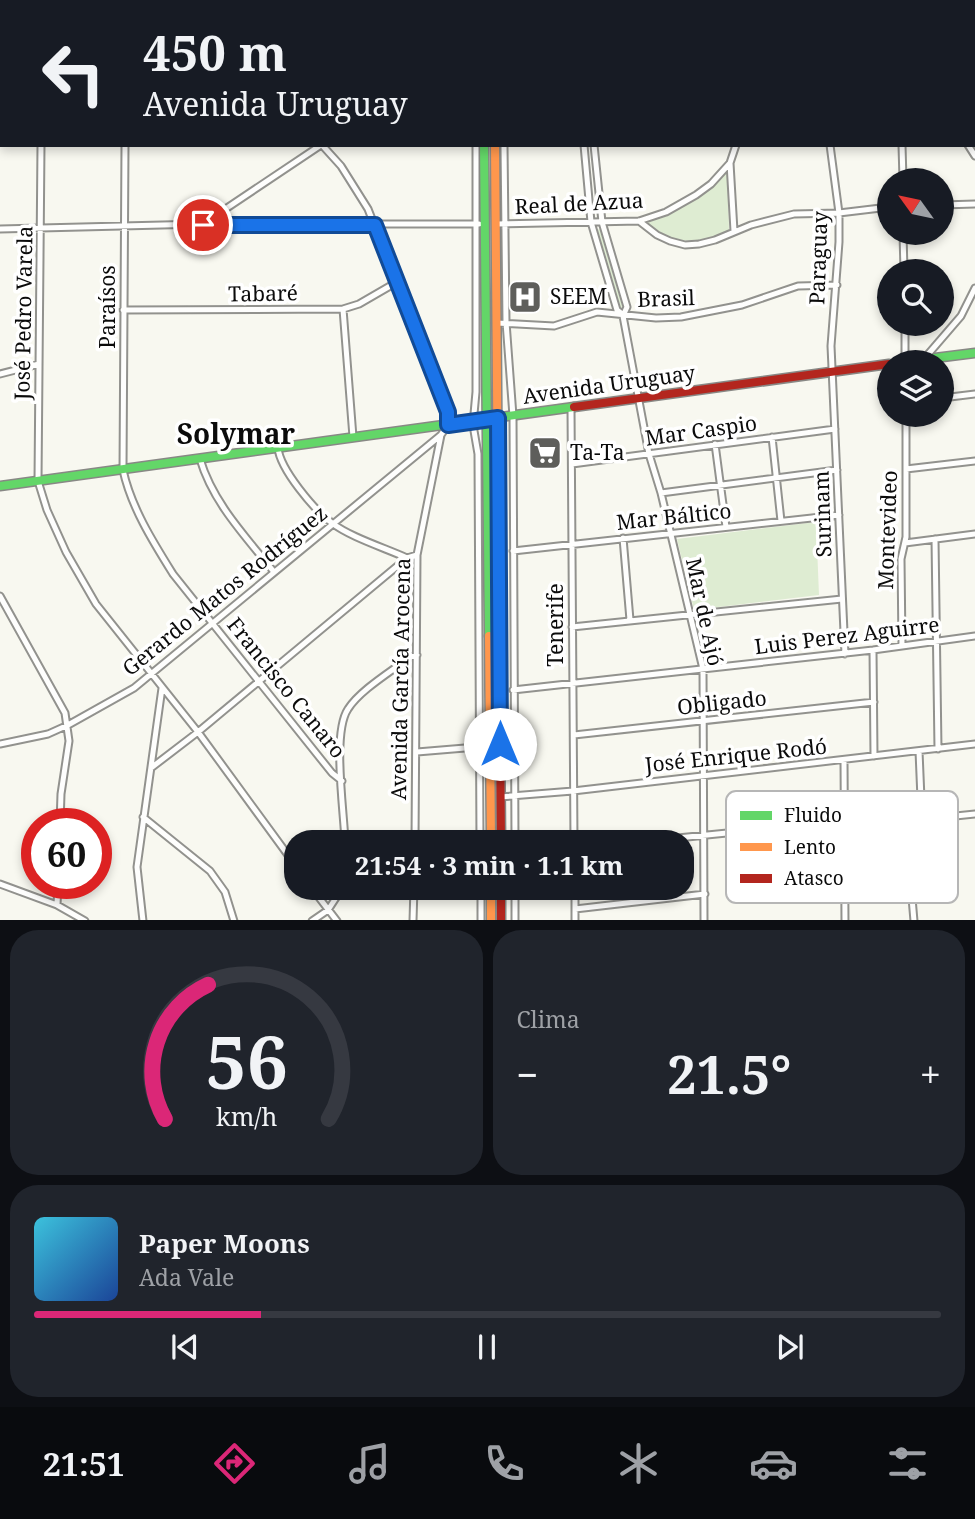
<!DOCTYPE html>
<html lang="es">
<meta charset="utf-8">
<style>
:root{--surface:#171b24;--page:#20242c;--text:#f1f3f6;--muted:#9ea1a6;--line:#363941;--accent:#db2777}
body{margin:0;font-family:"Noto Serif",serif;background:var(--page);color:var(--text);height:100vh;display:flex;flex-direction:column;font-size:26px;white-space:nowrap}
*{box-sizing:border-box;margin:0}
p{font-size:23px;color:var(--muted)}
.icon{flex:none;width:38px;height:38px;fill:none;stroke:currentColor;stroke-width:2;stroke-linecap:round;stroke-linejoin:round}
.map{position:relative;height:920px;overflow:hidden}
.drawer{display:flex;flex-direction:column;gap:10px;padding:10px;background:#0d0f14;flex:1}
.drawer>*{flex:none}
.guide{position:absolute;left:0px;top:0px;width:976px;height:147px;box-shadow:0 4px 10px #0003;background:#171b24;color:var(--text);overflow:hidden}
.needle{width:46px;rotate:303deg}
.buttons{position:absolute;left:877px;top:168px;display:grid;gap:14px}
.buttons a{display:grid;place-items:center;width:77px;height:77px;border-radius:50%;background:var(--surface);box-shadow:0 4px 10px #0003;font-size:35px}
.speed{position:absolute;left:21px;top:808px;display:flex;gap:14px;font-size:35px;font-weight:700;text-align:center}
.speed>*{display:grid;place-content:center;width:91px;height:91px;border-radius:50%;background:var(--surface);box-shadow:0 4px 10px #0003;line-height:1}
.speed .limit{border:10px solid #d22;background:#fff;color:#111}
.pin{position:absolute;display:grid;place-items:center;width:60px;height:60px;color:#fff;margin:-30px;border:4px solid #fff;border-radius:50%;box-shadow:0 2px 7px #0007}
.me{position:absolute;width:77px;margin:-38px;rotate:0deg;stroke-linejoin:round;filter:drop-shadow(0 0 5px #0008)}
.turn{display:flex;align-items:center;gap:24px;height:147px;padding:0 28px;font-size:32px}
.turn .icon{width:91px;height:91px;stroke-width:2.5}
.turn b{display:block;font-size:49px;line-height:60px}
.big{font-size:52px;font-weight:700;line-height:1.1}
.drawer .widget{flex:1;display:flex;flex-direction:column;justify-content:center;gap:10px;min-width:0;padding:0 24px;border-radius:28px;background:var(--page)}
.drawer .dial{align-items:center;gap:0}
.dial svg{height:182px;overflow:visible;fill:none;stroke:var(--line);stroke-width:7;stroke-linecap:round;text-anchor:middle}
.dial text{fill:var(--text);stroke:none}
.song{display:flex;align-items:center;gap:21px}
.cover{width:84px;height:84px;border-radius:10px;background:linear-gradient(135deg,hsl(190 70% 55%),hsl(220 70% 35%))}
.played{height:7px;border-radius:4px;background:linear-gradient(90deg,var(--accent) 25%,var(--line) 25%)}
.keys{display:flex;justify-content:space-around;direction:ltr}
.heat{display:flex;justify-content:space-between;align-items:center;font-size:38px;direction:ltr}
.drawer .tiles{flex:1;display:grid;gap:10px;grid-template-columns:1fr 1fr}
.widget:last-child{grid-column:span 2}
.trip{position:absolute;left:284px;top:830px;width:410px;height:70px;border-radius:28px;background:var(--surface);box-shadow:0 4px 10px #0003;font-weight:700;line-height:70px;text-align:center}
.tab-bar{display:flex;height:112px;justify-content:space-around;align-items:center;background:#090b0e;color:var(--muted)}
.tab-bar .icon{width:49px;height:49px}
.tab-bar .active{color:var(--accent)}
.tab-bar b{font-size:32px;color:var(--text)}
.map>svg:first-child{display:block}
.green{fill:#deecd2}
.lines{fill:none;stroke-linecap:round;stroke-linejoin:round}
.street-casing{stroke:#92928e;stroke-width:9}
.fast-casing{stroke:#888885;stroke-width:11}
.slow-casing{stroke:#888885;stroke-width:11}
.jam-casing{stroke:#888885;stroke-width:11}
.street{stroke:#fefefd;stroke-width:5}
.fast{stroke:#63d668;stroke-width:8}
.slow{stroke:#ff974d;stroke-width:8}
.jam{stroke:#b3261e;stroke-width:8}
.route-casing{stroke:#114b97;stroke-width:18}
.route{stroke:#1a73e8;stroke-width:12}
.labels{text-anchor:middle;stroke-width:7;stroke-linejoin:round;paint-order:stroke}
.street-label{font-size:21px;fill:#0b0b0b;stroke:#fff}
.poi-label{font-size:21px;fill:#0b0b0b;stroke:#fff;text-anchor:start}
.district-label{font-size:28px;font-weight:bold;fill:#0b0b0b;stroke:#fff}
.key{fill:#fff;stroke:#b6b6b6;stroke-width:2}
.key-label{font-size:19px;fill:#0b0b0b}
</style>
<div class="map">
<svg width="975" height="921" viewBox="0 0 975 921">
<rect width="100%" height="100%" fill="#f8f8f0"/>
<path class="green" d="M726 173 728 175 729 232C698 243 675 246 647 226L648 222C676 212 706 197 726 173Z
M600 229 623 308 622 310 619 309 596 230Z
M490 428H492L498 842H493Z
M816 522 819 595 694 610 677 539Z"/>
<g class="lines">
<defs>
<path id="street" d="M102 0 105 2
M228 0 229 2
M315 0 316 2
M411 0 412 2
M474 0V2
M503 0V2
M736 0V2
M824 0 825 2
M972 0 975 1
M41 2V0
M305 2 307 0
M586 2V0
M655 2V0
M901 2 905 0
M0 81H2
M41 145 38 481 47 510 66 552 96 604 198 732 296 866
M125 145 123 470C131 507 153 542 173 574L332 773 342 781
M476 145V392L473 425 478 454 480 842
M504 145 506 322 513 416 515 842
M584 145 591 222 617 310 621 313
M594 145 602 222 627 307 623 316 649 454 661 493 703 669 704 921
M830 145 839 213V242L831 346 845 654
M902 145 903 180
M968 145 975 156
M942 205 975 204
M639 221 657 235 670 241 685 245 699 244 715 240 751 225 794 214 839 213 889 207
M203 224 321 145
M496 224 639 221 666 212 696 195 711 184 730 163
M0 229 203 224H479
M734 231 730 163 736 145
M903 233 904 271
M343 309 353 437
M123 310 343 309 359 304 397 282
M497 323 554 326 597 312 656 318 681 317 742 305 798 286 837 285
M905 324V362
M924 359 961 316 975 288
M0 374 39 364
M942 398 975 394
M571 408 574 842
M772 437 781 521
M715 444 726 527
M278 448C280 469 314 510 332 523 350 537 385 548 407 558
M200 459C213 503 246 537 274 572
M572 464 835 429
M906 469 975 461
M661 493 837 470
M623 538 630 620
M935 539 938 749
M905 543 975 534
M513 551 839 515
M0 596 65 713 69 741 61 794 60 824
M572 627 842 599
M902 646 901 559 906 537V415
M873 650 874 756
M513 690 873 650 975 636
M574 735 874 702
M0 744 48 734 68 725 134 688 441 435 448 425V413L368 209 341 166 322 145
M417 752 489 746
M844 760 845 921
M151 768 198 732 407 558 417 555
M500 797 573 791 975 744
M143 817 210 871 225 892 234 921
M917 820 975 814
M345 842C344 811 332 733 348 709 360 690 392 671 410 657L417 655
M415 842 417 555 441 435
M638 842 844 821
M0 884 57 905 85 921
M311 887 337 921
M481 887V921
M575 887V921
M57 905 58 884
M575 909 705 894
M143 921 137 867 162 688
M312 921 328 910 343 887
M413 921 414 887
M515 921V887
M914 921 909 863 921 799 919 751"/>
<path id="fast" d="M483 0V2
M493 0V2
M484 145 489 636
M903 362 975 353
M0 486 574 407"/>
<path id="slow" d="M495 145 498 503
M489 636 491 842
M491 887V921"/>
<path id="jam" d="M574 407 889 364
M498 503 501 842
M501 887V921"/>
</defs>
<use href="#street" class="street-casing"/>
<use href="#fast" class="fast-casing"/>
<use href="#slow" class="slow-casing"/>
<use href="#jam" class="jam-casing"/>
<use href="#street" class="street"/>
<use href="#fast" class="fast"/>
<use href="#slow" class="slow"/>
<use href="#jam" class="jam"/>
</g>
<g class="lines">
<defs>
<path id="route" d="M203 225H375L448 412V425L498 418 500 744"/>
</defs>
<use href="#route" class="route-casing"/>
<use href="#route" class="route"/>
</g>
<defs>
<symbol id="hospital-square" viewBox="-11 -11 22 22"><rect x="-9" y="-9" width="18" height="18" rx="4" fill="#5e5e5b" stroke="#fff"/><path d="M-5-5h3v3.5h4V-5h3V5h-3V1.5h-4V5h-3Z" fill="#fff"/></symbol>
<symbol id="supermarket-square" viewBox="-11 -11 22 22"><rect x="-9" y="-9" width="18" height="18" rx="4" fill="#5e5e5b" stroke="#fff"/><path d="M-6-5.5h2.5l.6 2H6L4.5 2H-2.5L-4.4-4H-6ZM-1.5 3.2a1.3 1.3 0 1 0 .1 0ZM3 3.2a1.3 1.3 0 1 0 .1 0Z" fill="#fff"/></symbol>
</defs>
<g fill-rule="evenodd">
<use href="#hospital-square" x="506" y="278" width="38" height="38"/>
<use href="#supermarket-square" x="526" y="434" width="38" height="38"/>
</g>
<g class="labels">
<g class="street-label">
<text transform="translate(579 204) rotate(-3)" y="7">Real de Azua</text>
<text transform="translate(819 258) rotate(-88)" y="7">Paraguay</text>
<text transform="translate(263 294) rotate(-1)" y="7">Tabaré</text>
<text transform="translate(666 299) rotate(-2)" y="7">Brasil</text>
<text transform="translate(108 307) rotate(-90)" y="7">Paraísos</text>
<text transform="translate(24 313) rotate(-89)" y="7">José Pedro Varela</text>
<text transform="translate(609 385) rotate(-8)" y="7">Avenida Uruguay</text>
<text transform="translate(701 431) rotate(-8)" y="7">Mar Caspio</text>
<text transform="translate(823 514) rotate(-92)" y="7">Surinam</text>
<text transform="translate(674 517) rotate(-6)" y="7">Mar Báltico</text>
<text transform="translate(888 530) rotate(-88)" y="7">Montevideo</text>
<text transform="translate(225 591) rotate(-39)" y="7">Gerardo Matos Rodríguez</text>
<text transform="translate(704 612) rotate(78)" y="7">Mar de Ajó</text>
<text transform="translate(556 625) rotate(-90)" y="7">Tenerife</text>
<text transform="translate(847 636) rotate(-7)" y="7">Luis Perez Aguirre</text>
<text transform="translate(401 679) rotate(-89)" y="7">Avenida García Arocena</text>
<text transform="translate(286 688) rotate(51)" y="7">Francisco Canaro</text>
<text transform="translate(722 703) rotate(-6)" y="7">Obligado</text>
<text transform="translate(736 756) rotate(-6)" y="7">José Enrique Rodó</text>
</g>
<g class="poi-label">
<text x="550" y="304">SEEM</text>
<text x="570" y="460">Ta-Ta</text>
</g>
<g class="district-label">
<text x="236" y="444">Solymar</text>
</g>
</g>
<rect x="726" y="791" width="232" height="112" rx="10" class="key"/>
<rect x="740" y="811" width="32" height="9" fill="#63d668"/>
<rect x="740" y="843" width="32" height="8" fill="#ff974d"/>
<rect x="740" y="874" width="32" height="9" fill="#b3261e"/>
<g class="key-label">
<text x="784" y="822">Fluido</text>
<text x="784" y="854">Lento</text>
<text x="784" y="885">Atasco</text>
</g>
</svg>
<div class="buttons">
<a><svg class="needle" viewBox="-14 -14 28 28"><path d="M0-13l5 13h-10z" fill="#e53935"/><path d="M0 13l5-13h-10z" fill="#9ea1a6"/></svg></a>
<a><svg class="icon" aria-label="search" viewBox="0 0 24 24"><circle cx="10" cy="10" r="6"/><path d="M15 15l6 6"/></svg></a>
<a><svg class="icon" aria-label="layers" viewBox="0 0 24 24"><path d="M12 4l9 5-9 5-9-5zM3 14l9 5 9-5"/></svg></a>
</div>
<div class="speed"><div class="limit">60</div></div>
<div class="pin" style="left:203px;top:225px;background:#d93025"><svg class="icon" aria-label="arrive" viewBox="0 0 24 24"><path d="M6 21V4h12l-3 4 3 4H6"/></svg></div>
<svg class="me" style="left:500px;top:744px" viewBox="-20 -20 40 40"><circle r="19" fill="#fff"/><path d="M0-13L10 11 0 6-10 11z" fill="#1a73e8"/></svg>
<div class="trip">21:54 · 3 min · 1.1 km</div>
<div class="guide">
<div class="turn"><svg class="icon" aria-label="left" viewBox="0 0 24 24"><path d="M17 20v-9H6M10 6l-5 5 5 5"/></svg><div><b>450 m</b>Avenida Uruguay</div></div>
</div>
</div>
<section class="drawer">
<div class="tiles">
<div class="widget dial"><svg viewBox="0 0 100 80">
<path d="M14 69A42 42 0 1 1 86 69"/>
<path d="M14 69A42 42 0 0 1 33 10" stroke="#db2777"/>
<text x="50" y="56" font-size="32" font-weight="700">56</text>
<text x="50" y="72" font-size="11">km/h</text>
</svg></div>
<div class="widget"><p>Clima</p>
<div class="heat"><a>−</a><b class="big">21.5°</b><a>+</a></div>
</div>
<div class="widget">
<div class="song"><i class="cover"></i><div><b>Paper Moons</b><p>Ada Vale</p></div></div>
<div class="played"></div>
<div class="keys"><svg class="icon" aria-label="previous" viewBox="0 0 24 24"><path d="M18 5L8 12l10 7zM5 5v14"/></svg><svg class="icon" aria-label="pause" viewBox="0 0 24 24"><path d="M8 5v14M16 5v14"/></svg><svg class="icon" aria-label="next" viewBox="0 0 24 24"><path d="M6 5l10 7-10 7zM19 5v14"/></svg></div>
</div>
</div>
</section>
<nav class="tab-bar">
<b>21:51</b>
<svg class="icon active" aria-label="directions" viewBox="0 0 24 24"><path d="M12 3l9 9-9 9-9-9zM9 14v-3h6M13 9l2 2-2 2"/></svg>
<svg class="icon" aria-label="music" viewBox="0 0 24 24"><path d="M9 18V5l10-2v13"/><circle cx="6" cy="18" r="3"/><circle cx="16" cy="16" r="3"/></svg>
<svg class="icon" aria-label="phone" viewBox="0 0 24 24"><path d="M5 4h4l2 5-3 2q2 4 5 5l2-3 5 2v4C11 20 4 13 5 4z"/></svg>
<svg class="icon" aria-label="climate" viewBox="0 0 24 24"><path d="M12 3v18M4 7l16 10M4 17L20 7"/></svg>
<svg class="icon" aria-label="car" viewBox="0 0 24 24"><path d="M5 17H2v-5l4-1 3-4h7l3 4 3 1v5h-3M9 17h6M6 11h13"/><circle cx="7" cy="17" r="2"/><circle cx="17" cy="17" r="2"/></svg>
<svg class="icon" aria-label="filters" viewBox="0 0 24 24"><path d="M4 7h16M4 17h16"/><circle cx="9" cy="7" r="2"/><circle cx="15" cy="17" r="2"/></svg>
</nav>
